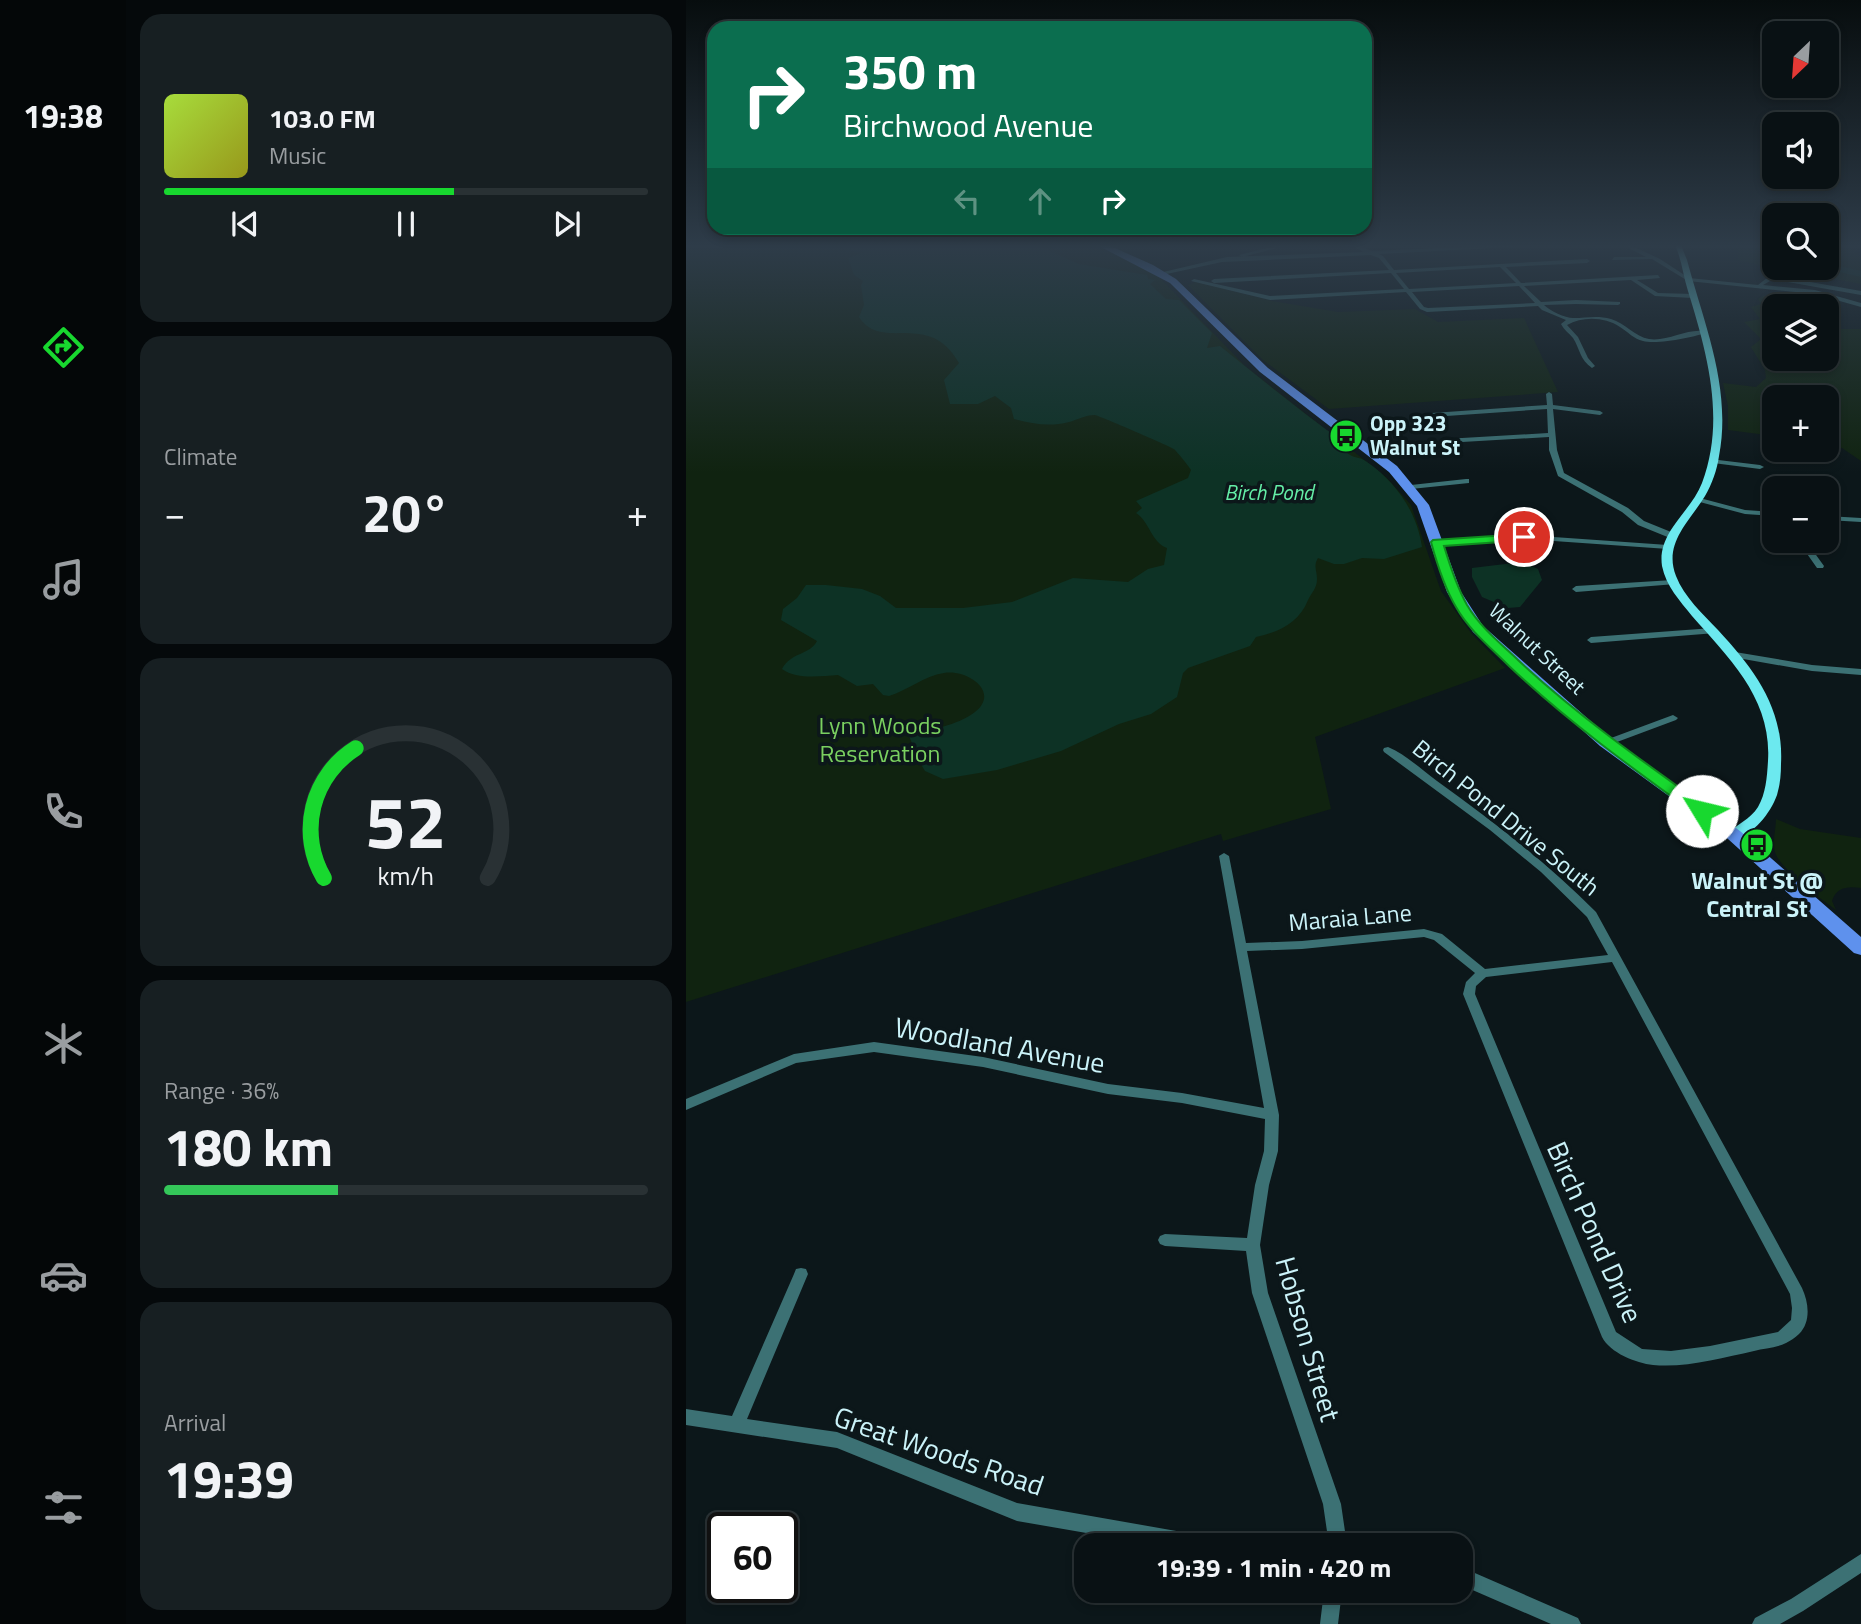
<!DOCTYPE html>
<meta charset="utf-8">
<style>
:root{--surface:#091114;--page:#171f22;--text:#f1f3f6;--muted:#999da0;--line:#293134;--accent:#18d82f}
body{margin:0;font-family:"Titillium Web",sans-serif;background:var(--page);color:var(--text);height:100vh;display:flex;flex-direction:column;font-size:26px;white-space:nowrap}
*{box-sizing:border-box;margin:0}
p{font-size:23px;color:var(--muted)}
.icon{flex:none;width:38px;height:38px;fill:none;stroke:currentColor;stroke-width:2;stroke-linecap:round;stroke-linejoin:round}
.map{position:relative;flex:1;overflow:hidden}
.sheet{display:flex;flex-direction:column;gap:14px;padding:14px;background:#05090b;width:560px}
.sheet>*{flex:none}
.banner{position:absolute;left:21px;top:21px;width:665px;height:214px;border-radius:21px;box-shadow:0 4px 10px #0003,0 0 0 2px var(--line);background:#0b6e4f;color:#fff;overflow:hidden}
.needle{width:46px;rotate:205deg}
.fabs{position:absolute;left:1076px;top:21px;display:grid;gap:14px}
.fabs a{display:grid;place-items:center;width:77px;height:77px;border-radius:14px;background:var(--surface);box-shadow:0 4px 10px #0003,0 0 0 2px var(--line);font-size:35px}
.speed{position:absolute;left:21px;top:1512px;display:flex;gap:14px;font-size:35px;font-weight:700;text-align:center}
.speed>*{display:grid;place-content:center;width:91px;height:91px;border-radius:50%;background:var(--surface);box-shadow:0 4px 10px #0003,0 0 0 2px var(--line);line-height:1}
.speed .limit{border:4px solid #111;border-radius:10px;background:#fff;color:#111}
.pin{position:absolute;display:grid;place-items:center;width:60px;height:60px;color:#fff;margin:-30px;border:4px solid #fff;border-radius:50%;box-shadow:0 2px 7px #0007}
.me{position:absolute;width:77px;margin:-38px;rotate:306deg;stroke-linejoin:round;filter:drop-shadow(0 0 5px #0008)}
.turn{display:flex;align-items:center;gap:24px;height:147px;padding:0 21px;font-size:32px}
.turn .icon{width:91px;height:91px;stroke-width:2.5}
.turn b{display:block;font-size:49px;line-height:60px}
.lanes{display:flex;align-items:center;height:66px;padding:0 21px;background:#0003;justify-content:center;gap:35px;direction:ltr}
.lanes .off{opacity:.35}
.big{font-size:52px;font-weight:700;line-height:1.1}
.sheet .widget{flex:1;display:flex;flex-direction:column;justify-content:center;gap:10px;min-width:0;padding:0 24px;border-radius:21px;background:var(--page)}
.sheet .dial{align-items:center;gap:0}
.dial svg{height:182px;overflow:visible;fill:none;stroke:var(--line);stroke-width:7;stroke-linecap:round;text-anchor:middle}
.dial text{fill:var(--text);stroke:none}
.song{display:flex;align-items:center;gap:21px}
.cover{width:84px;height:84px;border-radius:10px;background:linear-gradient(135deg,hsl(80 70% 55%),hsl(60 70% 35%))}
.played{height:7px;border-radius:4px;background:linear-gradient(90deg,var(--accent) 60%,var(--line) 60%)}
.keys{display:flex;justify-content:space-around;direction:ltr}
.heat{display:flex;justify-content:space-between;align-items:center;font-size:38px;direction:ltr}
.charge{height:10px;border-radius:5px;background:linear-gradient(90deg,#34c759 36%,var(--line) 0)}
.trip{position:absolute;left:388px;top:1533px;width:399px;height:70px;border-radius:21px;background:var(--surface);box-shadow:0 4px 10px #0003,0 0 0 2px var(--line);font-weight:700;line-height:70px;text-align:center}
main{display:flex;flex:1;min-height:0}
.tabs{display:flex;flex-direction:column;width:126px;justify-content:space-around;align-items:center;background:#040708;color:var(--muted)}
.tabs .icon{width:49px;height:49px}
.tabs .active{color:var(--accent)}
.tabs b{font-size:32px;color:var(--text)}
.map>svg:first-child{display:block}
.green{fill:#102310}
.water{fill:#0d3225}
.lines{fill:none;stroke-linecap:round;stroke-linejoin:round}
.river{fill:#0d3225;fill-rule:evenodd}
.street{fill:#3c7174;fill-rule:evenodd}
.secondary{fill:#6ce9ef;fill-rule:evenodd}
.primary{fill:#5e91ed;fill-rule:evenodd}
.route{fill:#18d82f;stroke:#108c1f;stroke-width:2}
.labels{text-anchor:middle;stroke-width:7;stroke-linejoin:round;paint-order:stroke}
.far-poi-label{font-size:21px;font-weight:bold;fill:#cbf3f9;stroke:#0c171a;text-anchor:start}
.far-water-label{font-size:21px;font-style:italic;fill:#64eea7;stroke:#0c171a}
.far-street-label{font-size:21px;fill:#cbf3f9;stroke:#0c171a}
.park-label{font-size:24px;fill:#7ad060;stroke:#0c171a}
.street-label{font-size:24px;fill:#cbf3f9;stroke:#0c171a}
.poi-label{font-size:24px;font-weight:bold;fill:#cbf3f9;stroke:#0c171a}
.near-street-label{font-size:28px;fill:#cbf3f9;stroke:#0c171a}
</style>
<main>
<nav class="tabs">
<b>19:38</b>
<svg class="icon active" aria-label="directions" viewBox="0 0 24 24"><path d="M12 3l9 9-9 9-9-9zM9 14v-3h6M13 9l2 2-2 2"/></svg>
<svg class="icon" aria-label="music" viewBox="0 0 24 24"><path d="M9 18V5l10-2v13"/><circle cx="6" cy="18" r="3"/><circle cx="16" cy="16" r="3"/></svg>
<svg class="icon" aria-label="phone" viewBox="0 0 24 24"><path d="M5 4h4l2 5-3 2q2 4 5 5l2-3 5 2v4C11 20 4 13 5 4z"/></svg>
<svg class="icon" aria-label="climate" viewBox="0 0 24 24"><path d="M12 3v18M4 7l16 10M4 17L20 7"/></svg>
<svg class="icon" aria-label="car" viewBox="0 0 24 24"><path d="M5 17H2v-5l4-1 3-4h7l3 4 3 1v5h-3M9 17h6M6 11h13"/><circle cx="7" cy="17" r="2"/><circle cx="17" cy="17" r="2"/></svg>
<svg class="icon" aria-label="filters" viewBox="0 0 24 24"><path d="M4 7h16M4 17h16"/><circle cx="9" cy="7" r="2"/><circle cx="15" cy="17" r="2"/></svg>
</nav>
<section class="sheet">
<div class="widget">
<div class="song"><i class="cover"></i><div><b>103.0 FM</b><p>Music</p></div></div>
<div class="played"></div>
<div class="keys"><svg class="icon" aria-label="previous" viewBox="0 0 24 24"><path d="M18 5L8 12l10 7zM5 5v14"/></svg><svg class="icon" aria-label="pause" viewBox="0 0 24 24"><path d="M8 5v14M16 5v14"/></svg><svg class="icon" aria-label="next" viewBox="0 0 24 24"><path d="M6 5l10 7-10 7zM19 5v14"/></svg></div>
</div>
<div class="widget"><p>Climate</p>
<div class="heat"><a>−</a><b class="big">20°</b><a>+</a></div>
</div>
<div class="widget dial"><svg viewBox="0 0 100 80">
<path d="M14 69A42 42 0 1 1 86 69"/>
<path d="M14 69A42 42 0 0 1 28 12" stroke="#18d82f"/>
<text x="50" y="56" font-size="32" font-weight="700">52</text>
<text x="50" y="72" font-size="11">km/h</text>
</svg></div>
<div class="widget"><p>Range · 36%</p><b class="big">180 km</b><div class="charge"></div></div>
<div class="widget"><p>Arrival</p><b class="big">19:39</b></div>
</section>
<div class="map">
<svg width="1175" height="1624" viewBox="0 0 1175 1624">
<rect width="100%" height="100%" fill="#0c171a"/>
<path class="green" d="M0 245H405L452 265 474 278 559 366 700 477 725 505 755 591 785 633 819 668 629 737 645 809 537 841 535 834 0 1002Z
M1012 245 1034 248 1088 245V268L1052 260V248L1016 247Z
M1141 245H1162L1175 257V284L1089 268H1141Z
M510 282 586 301 652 312 729 309 752 322 838 318 872 392 643 409 577 360 502 285Z
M1077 296C1091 296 1097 301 1108 303 1121 306 1128 298 1140 306H1088V359H1141V329H1175V461L1156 448 1141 444V397H1088V436L1042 430V406L1037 383 1070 387 1080 378 1079 370 1065 347 1075 339 1058 322 1074 319 1065 307 1075 304 1072 299Z
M1090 819 1114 829 1175 838V888C1162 886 1150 887 1146 901L1150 910C1136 900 1093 868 1089 852 1086 842 1090 829 1090 819Z"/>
<path class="water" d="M154 245H350L393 264 461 275 462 279 469 280 464 284 480 299 493 300 526 333 521 348 534 346C572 377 612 409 653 439L649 442C654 447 660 453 666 456 671 458 676 458 681 462 710 482 731 512 736 547L698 559 676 558 658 564H648L632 558C627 566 631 570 631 579 631 588 626 592 622 600 613 623 593 632 570 637L564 646 502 668 497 673 491 697 465 714 433 724 375 751 311 770 257 779 239 771 236 766 242 752 236 748H228L223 736C244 729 271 726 289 712 315 691 280 669 258 673 238 676 222 690 203 696L197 695 187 684 171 686 152 675C135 676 111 680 96 669 105 652 124 655 131 641L95 620 97 609 111 598 120 585H140L176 589 194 596 210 608H277L326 602 387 578 442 582 462 569 478 565 481 548C465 542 464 522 450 513L456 508 450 501 502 478 505 470C501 464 492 453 488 449 483 446 414 416 409 415 399 415 391 420 383 422 364 427 346 424 328 419L325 408 309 396 292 404H264L258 380 273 363C243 309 196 353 173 317L178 305 175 285 177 281 168 275 162 258 179 252 158 250Z
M836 562 852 569 856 580 834 607 822 608 796 597 786 577V568Z"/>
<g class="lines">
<path class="river" d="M1053 245 1088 248V254L1054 247Z
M1141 263 1175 271V277L1137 268H1141Z"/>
<path class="street" d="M593 245H603L556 257 553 255Z
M664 245H671L686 251 822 245H861L693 254 697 256 708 270 901 259 904 261 901 263 820 267 835 283 972 275 974 278 951 280 972 293 1007 294 1010 296 1007 298 969 296 945 280 838 286 855 302 890 300 934 302V304L932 305 890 304 858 305C864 311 879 318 887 318 901 318 911 315 925 319 939 323 949 337 963 339 983 342 1004 326 1022 332 1009 337 971 345 957 341 948 339 942 332 934 327 919 317 897 316 881 325L892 337 902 358 909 366 906 368C894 360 894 349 887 338 883 333 878 330 875 324L880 320 856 310 852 306 741 312 734 309 720 292 584 300 505 281 508 279 584 296 718 289 705 273 528 283 525 281 528 279 703 270 693 258 685 255 536 262 476 275 473 273 541 257 678 252ZM814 267 830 283 723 289 710 273ZM833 286 849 303 742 308 738 307 726 292Z
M937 245H944L974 259 1003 278 1072 285 1081 278 1096 277 1175 291V295L1096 281H1084L1077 285 1129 290 1175 303V307L1129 294 1002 281 966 259 926 260 928 257H960Z
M863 392 866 394 867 405 914 411 917 413 914 415 867 409 871 450 878 473 942 508 958 521 990 534V538H984L952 525 936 512 872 476 863 450V437L759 443 756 441 759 439 862 433 861 409 746 417 743 415 746 413 861 405 860 394Z
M1024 459 1074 465 1078 467 1074 469 1027 463 1023 461Z
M780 479H783V483L725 489 721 487 725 485Z
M1010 497 1059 510 1088 512V516L1059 514 1010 501Z
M1141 516 1175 518V522L1141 520Z
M839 535 982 545 986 547 982 549 839 539 751 544 747 542 751 540Z
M1112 541H1120L1138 566 1137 568H1131Z
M987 580H990V584L890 592 886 589 890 586Z
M1027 628 1030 629V633L905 643 901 640 905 637Z
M1049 652 1126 665 1175 669V675L1126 671 1046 657 1045 655Z
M987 715 992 718 990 720 923 745H917L915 743 917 741Z
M702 747C719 754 736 770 751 781 807 821 861 863 910 912L1116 1288C1123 1303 1125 1322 1113 1334 1109 1338 1104 1341 1100 1343 1090 1348 1078 1348 1068 1351 1036 1358 1000 1368 967 1365 950 1363 924 1353 916 1337L777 994 780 982 789 973 748 940 738 937 616 949 561 951 593 1115 592 1151 583 1185 574 1245 582 1293 655 1504 661 1545H643L637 1504 566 1293 560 1251 479 1246 474 1244 472 1240 474 1236 479 1234 561 1238 569 1185 578 1151 579 1119 496 1103 422 1094 297 1067 188 1052 110 1063 0 1110V1099L108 1054 188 1042 297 1057 422 1084 496 1093 578 1108 533 856 538 853 543 856 560 943 616 941 738 929 756 934 799 969 922 955 901 917 855 872 804 830 698 752 697 750 698 748ZM926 962 1104 1294 1106 1308 1105 1320 1092 1332 1024 1346 985 1351 956 1349 930 1332 789 994 790 986 800 977Z
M115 1268 120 1269 122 1274 61 1419 151 1432 331 1503 496 1532 571 1536 577 1539 580 1545H470L331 1521 151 1448 0 1425V1409L46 1416 108 1274 110 1269Z
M1175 1554V1573L1117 1611 1094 1624H1066L1069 1618 1105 1599Z
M775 1567 892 1618 895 1624H865L775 1585Z
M638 1591H656L652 1624H634Z"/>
<path class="secondary" d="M989 245H995L1001 260C1018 324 1046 388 1033 456 1031 470 1026 484 1019 496 1004 521 977 543 990 576 998 597 1017 614 1032 630 1068 669 1098 708 1095 764 1095 775 1094 785 1091 795 1084 814 1068 834 1048 839L1041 835C1050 824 1064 820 1072 807 1080 793 1081 777 1082 761 1086 699 1044 659 1006 616 994 601 980 586 976 566 971 532 1005 512 1016 483 1040 419 1021 353 1002 291 997 276 996 260 989 245Z"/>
<path class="primary" d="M411 245H422L467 265 490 279 582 368 711 466 743 505 775 592 797 626 926 740 1054 831 1175 937V955L1168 953 1042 839 914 746 787 632 761 592 731 506 703 472 574 372 484 283Z"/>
</g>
<linearGradient id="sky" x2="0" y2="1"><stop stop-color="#070d0e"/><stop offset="0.52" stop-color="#2e3c49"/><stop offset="1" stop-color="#2e3c49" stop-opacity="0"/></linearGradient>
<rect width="1175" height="473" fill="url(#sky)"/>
<path class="route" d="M838 534 843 535V540L758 546C764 566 771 587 781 605 794 627 814 643 832 660 891 715 956 761 1022 808L1024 811 1022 815H1011C946 768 881 721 823 666 804 647 783 630 770 607 758 587 751 564 745 542L747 540Z"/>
<defs>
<symbol id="bus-disc" viewBox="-11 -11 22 22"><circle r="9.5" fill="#18d82f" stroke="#0c171a"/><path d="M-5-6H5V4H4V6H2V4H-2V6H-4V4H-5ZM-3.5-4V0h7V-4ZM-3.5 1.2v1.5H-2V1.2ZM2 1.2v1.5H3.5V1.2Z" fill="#111"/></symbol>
</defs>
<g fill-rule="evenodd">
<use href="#bus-disc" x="641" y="417" width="38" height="38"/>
<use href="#bus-disc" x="1052" y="826" width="38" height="38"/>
</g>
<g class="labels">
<g class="far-poi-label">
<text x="684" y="431">Opp 323<tspan x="684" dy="24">Walnut St</tspan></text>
</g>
<g class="far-water-label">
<text x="583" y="500">Birch Pond</text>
</g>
<g class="far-street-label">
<text transform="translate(851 649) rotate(43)" y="7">Walnut Street</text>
</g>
<g class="park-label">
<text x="194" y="734">Lynn Woods<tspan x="194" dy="28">Reservation</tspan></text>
</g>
<g class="street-label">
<text transform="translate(820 818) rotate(39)" y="8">Birch Pond Drive South</text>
<text transform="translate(664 918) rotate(-5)" y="8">Maraia Lane</text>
</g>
<g class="poi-label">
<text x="1071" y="889">Walnut St @<tspan x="1071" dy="28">Central St</tspan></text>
</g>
<g class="near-street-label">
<text transform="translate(314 1045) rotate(10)" y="10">Woodland Avenue</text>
<text transform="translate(909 1232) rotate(66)" y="10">Birch Pond Drive</text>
<text transform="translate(622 1339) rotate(74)" y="10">Hobson Street</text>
<text transform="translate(253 1451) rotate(19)" y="10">Great Woods Road</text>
</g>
</g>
</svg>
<div class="fabs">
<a><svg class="needle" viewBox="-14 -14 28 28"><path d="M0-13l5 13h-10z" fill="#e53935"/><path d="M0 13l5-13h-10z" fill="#999da0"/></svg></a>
<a><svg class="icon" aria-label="sound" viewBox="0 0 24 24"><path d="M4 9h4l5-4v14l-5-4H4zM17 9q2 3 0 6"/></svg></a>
<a><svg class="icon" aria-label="search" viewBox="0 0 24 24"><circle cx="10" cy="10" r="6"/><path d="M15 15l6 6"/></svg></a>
<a><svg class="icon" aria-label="layers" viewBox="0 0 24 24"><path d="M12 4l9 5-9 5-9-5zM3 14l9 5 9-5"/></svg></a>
<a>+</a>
<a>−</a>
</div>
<div class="speed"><div class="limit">60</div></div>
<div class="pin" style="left:838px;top:537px;background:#d93025"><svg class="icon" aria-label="arrive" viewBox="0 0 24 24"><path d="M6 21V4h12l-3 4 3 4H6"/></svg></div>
<svg class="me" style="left:1016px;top:811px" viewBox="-20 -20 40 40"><circle r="19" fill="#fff"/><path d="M0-13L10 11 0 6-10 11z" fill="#18d82f"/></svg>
<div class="trip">19:39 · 1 min · 420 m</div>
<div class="banner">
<div class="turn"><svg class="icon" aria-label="right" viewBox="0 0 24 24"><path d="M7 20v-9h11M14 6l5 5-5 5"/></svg><div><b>350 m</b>Birchwood Avenue</div></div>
<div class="lanes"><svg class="icon off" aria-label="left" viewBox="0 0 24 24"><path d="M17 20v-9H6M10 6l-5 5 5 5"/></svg><svg class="icon off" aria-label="ahead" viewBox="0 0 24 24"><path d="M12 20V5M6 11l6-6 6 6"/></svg><svg class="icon" aria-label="right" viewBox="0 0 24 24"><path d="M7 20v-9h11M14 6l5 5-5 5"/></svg></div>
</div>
</div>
</main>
